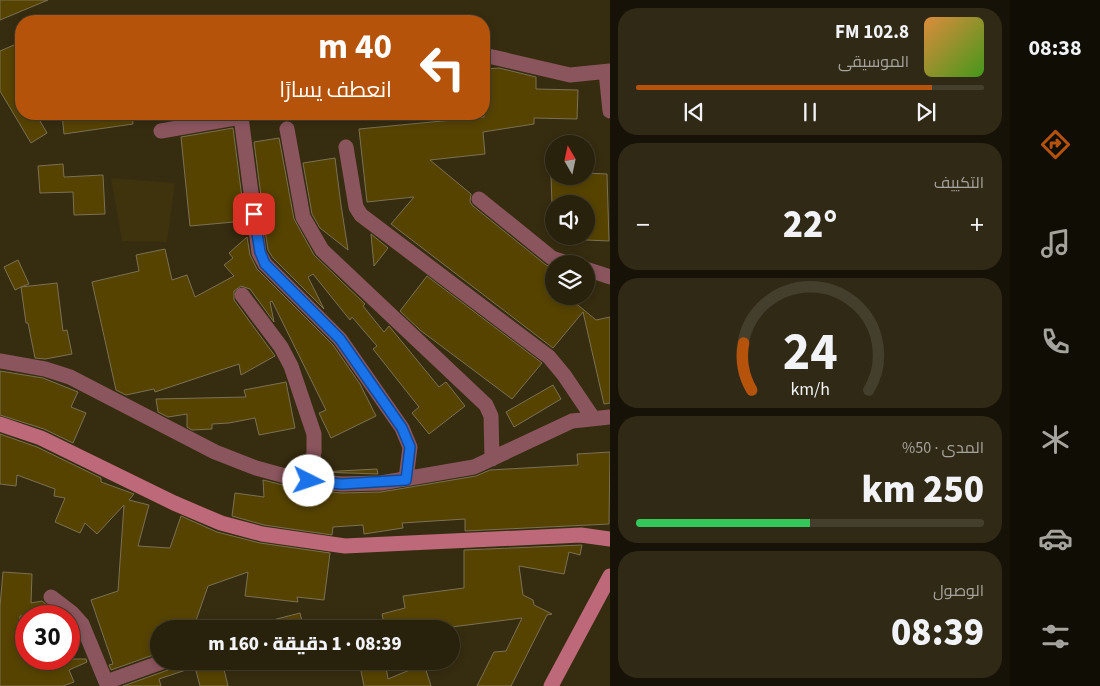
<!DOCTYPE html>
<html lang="ar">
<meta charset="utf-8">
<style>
:root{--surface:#28210c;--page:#302915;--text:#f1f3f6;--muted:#a5a39d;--line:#443e2d;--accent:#b45309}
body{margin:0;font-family:"Source Sans 3",Cairo,sans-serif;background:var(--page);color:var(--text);direction:rtl;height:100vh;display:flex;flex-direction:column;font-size:19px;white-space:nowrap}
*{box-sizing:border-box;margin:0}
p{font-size:16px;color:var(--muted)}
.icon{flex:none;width:28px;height:28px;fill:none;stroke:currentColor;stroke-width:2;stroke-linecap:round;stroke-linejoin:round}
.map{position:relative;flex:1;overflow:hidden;direction:ltr}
.sheet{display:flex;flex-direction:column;gap:8px;padding:8px;background:#161207;width:400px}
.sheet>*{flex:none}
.hud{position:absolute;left:15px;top:15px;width:475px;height:105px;border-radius:20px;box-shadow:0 2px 8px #0003,0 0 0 1px var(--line);direction:rtl;background:#b45309;color:#fff;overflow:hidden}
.needle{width:32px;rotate:351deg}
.buttons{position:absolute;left:545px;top:135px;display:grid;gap:10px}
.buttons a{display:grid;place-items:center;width:50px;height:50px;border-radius:50%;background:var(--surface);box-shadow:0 2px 8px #0003,0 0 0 1px var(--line);font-size:25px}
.speed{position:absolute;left:15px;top:605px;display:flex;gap:10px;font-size:25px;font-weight:700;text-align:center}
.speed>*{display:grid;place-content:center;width:65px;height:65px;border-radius:50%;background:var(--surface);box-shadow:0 2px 8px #0003,0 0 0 1px var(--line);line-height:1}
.speed .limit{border:8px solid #d22;background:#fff;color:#111}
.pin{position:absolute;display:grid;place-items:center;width:42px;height:42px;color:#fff;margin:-21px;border-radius:10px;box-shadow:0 2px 8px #0006}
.me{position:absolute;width:55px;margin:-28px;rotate:94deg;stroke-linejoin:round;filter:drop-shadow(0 0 4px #0008)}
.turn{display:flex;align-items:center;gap:18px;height:105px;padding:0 15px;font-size:22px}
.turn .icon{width:65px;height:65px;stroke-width:2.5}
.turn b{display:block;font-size:35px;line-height:42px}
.big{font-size:38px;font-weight:800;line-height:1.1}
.sheet .widget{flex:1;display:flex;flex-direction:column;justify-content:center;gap:8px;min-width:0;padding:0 18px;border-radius:20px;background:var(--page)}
.sheet .dial{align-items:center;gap:0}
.dial svg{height:130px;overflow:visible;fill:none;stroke:var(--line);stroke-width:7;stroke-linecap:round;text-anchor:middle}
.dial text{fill:var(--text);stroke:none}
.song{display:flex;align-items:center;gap:15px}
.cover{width:60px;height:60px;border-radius:8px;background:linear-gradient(135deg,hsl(30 70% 55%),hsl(100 70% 35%))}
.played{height:5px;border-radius:2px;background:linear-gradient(90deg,var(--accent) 85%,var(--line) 85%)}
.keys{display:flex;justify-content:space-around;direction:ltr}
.heat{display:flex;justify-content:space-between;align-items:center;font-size:28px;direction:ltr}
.charge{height:8px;border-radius:4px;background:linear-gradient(90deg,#34c759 50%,var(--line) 0)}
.trip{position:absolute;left:150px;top:620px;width:310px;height:50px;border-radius:25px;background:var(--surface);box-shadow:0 2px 8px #0003,0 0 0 1px var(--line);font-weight:800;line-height:50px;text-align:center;direction:rtl}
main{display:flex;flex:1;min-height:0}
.tabs{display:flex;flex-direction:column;width:90px;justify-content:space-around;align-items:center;background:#100d05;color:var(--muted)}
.tabs .icon{width:35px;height:35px}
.tabs .active{color:var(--accent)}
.tabs b{font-size:22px;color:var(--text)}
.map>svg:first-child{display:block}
.built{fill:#3f330e}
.building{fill:#564300;stroke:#7b7153}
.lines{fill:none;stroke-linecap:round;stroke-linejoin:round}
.street{stroke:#8b555e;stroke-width:15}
.secondary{stroke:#be6979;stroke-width:15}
.route-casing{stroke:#114b97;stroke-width:12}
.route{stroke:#1a73e8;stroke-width:9}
</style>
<main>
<nav class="tabs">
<b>08:38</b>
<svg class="icon active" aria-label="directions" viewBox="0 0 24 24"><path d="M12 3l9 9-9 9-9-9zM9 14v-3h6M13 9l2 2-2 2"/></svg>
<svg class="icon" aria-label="music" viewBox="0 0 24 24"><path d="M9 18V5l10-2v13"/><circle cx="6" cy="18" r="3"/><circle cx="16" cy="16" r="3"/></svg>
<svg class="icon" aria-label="phone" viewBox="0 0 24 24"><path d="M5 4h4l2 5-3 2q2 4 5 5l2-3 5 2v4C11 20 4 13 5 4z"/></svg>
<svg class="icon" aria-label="climate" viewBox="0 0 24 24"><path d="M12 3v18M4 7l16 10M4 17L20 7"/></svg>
<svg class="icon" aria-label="car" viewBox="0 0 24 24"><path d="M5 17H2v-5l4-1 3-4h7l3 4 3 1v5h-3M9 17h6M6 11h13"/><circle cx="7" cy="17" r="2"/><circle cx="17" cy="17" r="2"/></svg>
<svg class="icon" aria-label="filters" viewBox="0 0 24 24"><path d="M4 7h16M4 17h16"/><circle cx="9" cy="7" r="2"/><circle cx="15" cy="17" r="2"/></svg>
</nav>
<section class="sheet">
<div class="widget">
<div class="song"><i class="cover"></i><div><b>102.8 FM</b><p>الموسيقى</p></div></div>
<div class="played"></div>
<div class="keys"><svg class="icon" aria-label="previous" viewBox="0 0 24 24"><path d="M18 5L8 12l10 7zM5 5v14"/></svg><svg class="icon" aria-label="pause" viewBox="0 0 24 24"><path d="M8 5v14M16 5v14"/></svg><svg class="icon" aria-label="next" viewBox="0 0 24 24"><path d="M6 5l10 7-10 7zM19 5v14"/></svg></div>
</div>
<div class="widget"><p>التكييف</p>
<div class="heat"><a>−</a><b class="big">22°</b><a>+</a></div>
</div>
<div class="widget dial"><svg viewBox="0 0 100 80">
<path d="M14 69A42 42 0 1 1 86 69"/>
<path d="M14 69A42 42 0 0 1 9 40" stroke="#b45309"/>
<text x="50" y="56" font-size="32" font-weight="700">24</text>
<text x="50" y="72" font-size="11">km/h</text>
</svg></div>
<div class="widget"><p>المدى · 50%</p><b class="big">250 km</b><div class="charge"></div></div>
<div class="widget"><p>الوصول</p><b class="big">08:39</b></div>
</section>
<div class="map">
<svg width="610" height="686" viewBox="0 0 610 686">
<rect width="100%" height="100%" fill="#362c10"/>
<path class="built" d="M111 178 175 183 167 242 122 241Z"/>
<path class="building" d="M0 0H48L0 20Z
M21 42V114H36L47 133 31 143 0 91V51Z
M499 68 536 77V89L578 90 577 119 534 118V124L483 132 485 154 430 160 471 194 470 202 473 206 546 265 554 268V296H567L596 320 610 317V403L604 404 583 312 553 348 391 224 414 197 367 202 359 129 484 117V69Z
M62 114H132L133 124 64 134Z
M233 128 245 221 190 226 181 137Z
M279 138 294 219 314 255 365 304 363 306 384 332 389 326 439 387 446 382 465 406 429 434 412 413 419 407 373 349 377 346 352 317 350 320 313 274 308 277 324 309 273 258 268 250 264 223 270 218 264 219 254 142Z
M335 158 341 205 348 250 320 228 312 214 303 163Z
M63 164 64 177 103 175 105 214 74 215 73 192 40 193 38 166Z
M586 173 607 174 609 241 586 240V204H552L551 176H586Z
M371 234 388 248 374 266Z
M247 237 250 255 257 269 333 345 360 384 376 416 331 438 319 413 326 410 272 301 270 302 274 322 250 289 241 286 234 291V300L275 356 241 375 239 364 155 392 154 389 126 395 116 390 92 282 139 271 136 255 165 249 172 280 187 275 195 297 234 276 224 265 233 258 229 253Z
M18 260 29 284 21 287 57 283 63 331 67 330 72 354 45 359 35 358 28 323H26L21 287 15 290 4 267Z
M427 276 542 363 512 399 420 330 400 311Z
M0 371 43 378 78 392 71 407 86 413 73 443 44 429 0 415Z
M286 382 295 428 259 435 255 418 229 423 212 424V429L192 430 187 427V414L168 417 158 412 156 399 246 397 244 390Z
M553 385 561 399 514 427 506 412Z
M0 434 37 447 101 478V482L134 494 129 500 149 505 138 546 170 548 181 516 217 532 260 543 330 553 324 600 297 597 298 602 245 596 248 572 208 586 193 629H159V653L111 670 109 665 113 664 91 600 118 591 124 505 97 534 85 523 80 533 55 522 65 498 54 496 55 489 17 475 16 486 0 484Z
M610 452 609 524 465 531V519L402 523 403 528 364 534 363 525 333 527 332 535 264 525 232 516 235 493 264 497 263 480 299 489 342 493 381 492 476 476 490 470 578 465 577 454Z
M377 469 378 474 320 472Z
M582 545 580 555 569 552 564 574 519 566 523 595 533 600 534 605 552 614 547 615 511 686H477L494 652 506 651 522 618 436 629H385L382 614 405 608 403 596 464 588V550Z
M3 572 32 574 31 603 42 601 58 614V616H20V645L26 646V659H35L38 665 53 659H86L87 662 69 670 74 682 63 686H0V606Z
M300 613 304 629H258L257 624Z
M174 661H222L228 686H200L195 667 159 679 161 686H123L168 670Z
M359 661H385L388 679 424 664 431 686H364Z"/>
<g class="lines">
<path class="street" d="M484 55 570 75 610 71
M606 72 610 111
M287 129 303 217 322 250 486 405 491 416 492 459
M161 131 241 117 259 253 265 264 340 339 402 428 410 447 406 479
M346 147 356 207 361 215 549 357 564 375 593 418
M479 199 552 258 570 264
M586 269 610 277
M242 295 281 347 291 366 314 434V452L309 481
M0 361 45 369 70 377 215 452 256 468 300 480 342 484 381 483 474 467 572 421 610 417
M51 597 72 613 82 624 106 682 165 661"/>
<path class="secondary" d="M0 424 41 438 174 503 221 523 262 534 345 546 581 535 610 539
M551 686 610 576"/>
</g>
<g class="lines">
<defs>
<path id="route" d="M254 214 260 252 265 264 340 339 402 428 410 447 406 480 342 484 309 481"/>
</defs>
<use href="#route" class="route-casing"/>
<use href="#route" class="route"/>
</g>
</svg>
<div class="buttons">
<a><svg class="needle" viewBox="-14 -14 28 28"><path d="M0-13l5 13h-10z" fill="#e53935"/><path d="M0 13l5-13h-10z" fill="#a5a39d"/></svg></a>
<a><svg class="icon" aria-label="sound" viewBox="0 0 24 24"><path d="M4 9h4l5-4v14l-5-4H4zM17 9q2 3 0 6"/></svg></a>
<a><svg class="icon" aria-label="layers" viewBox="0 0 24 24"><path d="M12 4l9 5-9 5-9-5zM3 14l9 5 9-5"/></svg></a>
</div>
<div class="speed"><div class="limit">30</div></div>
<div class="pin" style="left:254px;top:214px;background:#d93025"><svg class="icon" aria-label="arrive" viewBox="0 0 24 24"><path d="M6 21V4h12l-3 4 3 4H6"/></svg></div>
<svg class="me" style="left:309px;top:481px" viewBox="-20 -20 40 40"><circle r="19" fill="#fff"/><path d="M0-13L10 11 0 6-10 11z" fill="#1a73e8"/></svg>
<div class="trip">08:39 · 1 دقيقة · 160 m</div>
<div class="hud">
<div class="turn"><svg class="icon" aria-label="left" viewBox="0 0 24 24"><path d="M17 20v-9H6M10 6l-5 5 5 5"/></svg><div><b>40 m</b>انعطف يسارًا</div></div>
</div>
</div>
</main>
